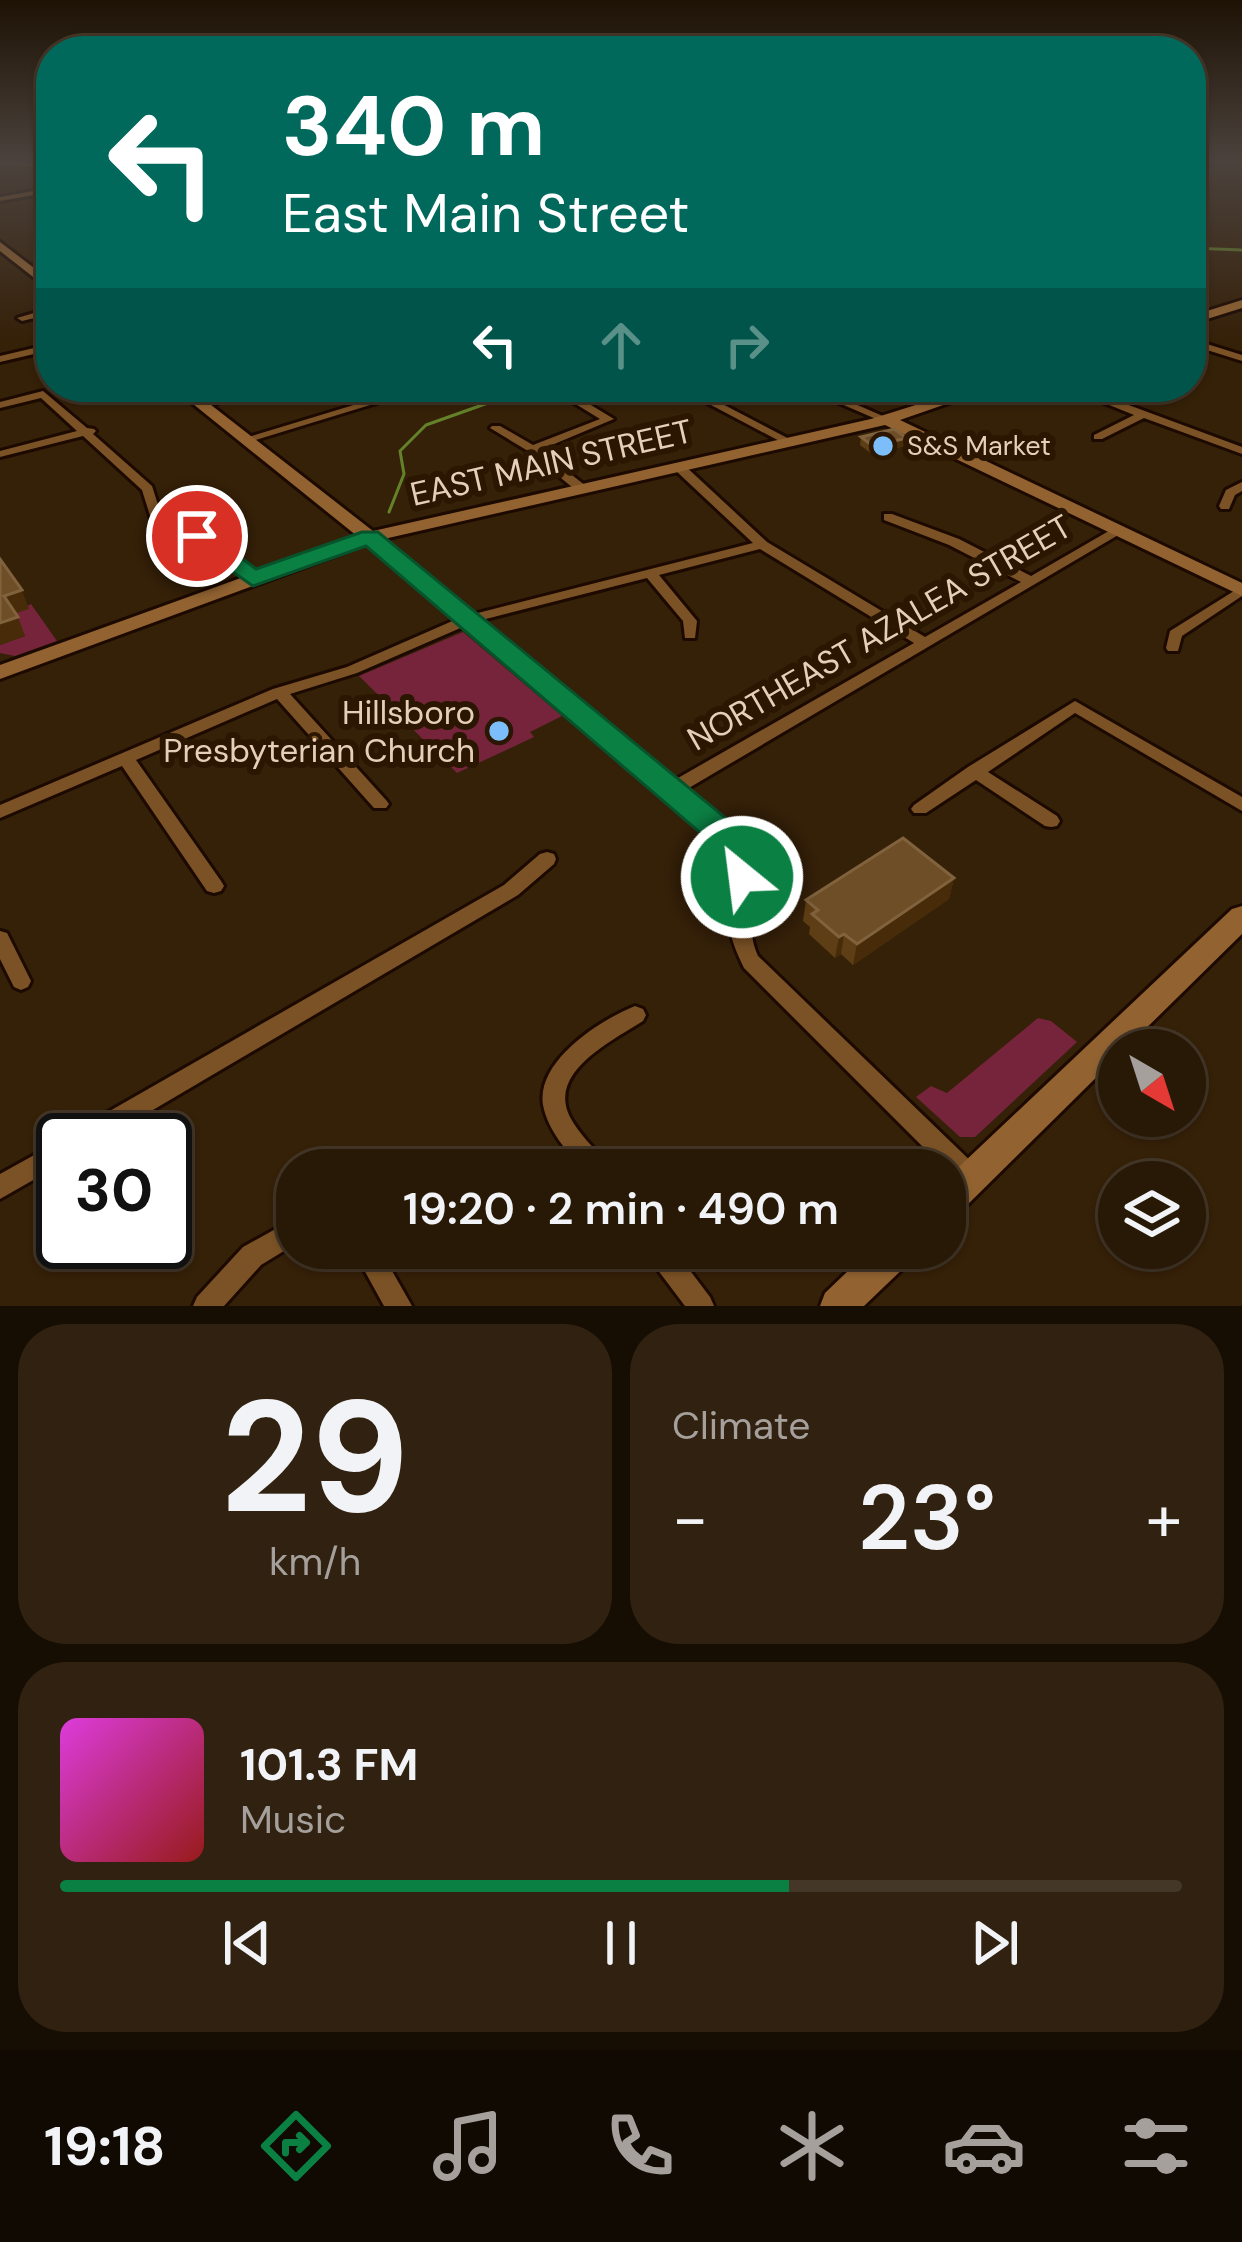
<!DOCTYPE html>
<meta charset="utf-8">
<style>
:root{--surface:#281806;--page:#302110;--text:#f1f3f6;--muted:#a5a09b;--line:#443728;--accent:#0b8043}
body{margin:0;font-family:"DM Sans",sans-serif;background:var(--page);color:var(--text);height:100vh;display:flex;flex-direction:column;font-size:45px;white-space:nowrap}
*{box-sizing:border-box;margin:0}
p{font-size:39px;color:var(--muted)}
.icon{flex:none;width:66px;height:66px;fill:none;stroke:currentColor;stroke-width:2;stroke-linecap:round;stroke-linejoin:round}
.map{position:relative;height:1306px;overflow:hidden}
.panel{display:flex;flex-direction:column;gap:18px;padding:18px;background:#160d03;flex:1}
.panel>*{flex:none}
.guide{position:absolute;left:36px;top:36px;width:1170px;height:366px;border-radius:48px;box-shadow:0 3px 9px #0004,0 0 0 3px var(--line);background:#00695c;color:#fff;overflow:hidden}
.needle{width:78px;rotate:141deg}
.controls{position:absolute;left:1098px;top:1029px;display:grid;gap:24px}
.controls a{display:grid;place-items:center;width:108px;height:108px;border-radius:50%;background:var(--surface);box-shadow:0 3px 9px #0004,0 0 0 3px var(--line);font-size:60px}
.speed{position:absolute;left:36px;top:1113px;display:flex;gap:24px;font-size:60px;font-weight:700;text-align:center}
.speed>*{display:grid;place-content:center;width:156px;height:156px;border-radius:50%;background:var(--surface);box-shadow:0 3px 9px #0004,0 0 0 3px var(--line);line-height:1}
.speed .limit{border:6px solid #111;border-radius:18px;background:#fff;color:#111}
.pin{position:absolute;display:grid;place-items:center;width:102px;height:102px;color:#fff;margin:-51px;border:6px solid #fff;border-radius:50%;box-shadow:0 3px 12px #0007}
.me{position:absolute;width:132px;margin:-66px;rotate:331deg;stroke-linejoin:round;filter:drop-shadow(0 0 9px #0008)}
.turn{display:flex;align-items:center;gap:42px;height:252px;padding:0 48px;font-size:54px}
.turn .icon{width:156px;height:156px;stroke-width:2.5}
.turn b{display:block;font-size:84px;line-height:102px}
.lanes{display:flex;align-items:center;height:114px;padding:0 48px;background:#0003;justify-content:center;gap:60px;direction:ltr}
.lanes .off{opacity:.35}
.big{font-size:90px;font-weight:600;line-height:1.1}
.panel .card{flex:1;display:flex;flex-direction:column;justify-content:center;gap:18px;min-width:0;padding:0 42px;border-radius:48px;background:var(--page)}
.panel .dial{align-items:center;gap:0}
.dial b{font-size:156px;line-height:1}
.song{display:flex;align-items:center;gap:36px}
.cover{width:144px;height:144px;border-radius:18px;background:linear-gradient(135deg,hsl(300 70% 55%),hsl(0 70% 35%))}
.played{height:12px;border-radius:6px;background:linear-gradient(90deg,var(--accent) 65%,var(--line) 65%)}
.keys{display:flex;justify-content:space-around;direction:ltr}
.heat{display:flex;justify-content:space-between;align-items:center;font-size:66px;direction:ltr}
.panel .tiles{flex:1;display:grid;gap:18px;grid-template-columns:1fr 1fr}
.card:last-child{grid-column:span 2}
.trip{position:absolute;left:276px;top:1149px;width:690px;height:120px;border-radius:48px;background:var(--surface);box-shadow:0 3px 9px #0004,0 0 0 3px var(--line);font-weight:600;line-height:120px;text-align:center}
.tab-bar{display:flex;height:192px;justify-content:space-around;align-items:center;background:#100a02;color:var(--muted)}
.tab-bar .icon{width:84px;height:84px}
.tab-bar .on{color:var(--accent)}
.tab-bar b{font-size:54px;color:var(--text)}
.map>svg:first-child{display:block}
.green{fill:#75243c}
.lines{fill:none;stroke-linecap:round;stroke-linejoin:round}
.stream{stroke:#638229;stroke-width:3}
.street-casing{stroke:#1c0900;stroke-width:6}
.secondary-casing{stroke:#1c0900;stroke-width:6}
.street{fill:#7b5225;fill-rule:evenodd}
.secondary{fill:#926331;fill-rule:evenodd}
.wall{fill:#5e3e14}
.shaded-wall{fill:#482b08}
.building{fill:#6d4e26;stroke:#80623d;stroke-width:3}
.route{fill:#0b8043;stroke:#07532c;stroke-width:3}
.poi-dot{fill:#7cbef9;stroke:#2b1601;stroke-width:4.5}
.labels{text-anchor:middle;stroke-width:12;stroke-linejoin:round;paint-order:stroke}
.far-poi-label{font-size:27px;fill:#e6cfb8;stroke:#2b1601;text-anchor:start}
.street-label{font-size:33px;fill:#e6cfb8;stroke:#2b1601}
.poi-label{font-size:33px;fill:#e6cfb8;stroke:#2b1601;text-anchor:end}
</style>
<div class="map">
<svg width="1242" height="1306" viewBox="0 0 1242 1306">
<rect width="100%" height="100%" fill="#352008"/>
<path class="green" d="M31 604 57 641 15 656 0 653V645L25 636 11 615Z
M463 632 562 716 530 732 534 737 457 773 359 676Z
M1038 1018 1051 1021 1077 1042 975 1137H960L916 1097 931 1086 947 1093Z"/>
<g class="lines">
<path class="stream" d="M0 163 51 166
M1191 248 1242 250
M389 512 404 474 400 451 426 425 502 398 497 387"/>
<defs>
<path id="street" d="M51 188V192L0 201V197Z
M51 308V314L22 321 17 318Z
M1191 339 1242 355V361L1191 345Z
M51 344V350L0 362V356Z
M248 387H264L206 407 197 405Z
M413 387H429L252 441H244L242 439Z
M548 387H561L614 419 540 450 586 486V492H578L528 451 490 428 492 426H500L533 445 600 419Z
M677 387H690L795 442 793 444H785Z
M802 387H816L892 420 883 422Z
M1065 387H1080L1242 447V454L1144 418 1102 439H1094V435L1134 415Z
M43 391 87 428 94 429 96 431 93 434 152 486 162 517 217 539 258 575 260 578 258 581H248L207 545 152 522 142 490 83 436 0 457V451L77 431 41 398 0 408V402Z
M679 463 683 464 767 542 925 637 1021 582 949 545 884 520V514H892L959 539 1031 576 1114 528H1124L1125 531 682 792C699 806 729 825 740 843 763 877 741 920 758 956L980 1170 983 1178 980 1186 971 1190 962 1186 744 968C738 955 732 943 730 929 727 901 737 875 725 848L465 626 357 673 290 694 386 800 389 804 386 808H374L277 699 136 760 221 881 224 886 221 891 214 893 207 891 122 766 0 818V805L273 689 347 667 457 619 365 540 364 537 365 534H375L470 615 753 543 675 470V464ZM760 549 914 643 671 782 478 621 647 578 683 621 685 638H695L697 621 659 575Z
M1242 482V491L1235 495 1229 509H1221L1219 506 1226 490Z
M1242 586V596L1182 636 1178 651H1168L1166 648 1170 631Z
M1075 701 1242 797V811L1075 713 988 772 1057 816 1060 821 1057 826 1051 827 1045 826 976 780 926 813H914L911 809 914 805 968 767Z
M547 852 554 854 556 859 554 864 518 895 102 1140H69L73 1132 504 885 540 854Z
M0 931 7 933 31 981 28 987 21 990 14 987 0 959Z
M635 1006 643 1009 646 1015 643 1021C612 1041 547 1072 570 1117 579 1134 594 1148 606 1162L610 1170H583C567 1151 548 1131 543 1105 536 1061 600 1020 635 1006Z
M63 1139 66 1140H63V1163L0 1199V1174Z
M297 1217V1243L261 1265 224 1306H193L197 1297 243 1247Z
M352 1248H379L412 1306H384Z
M644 1248H673L710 1297 714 1306H685L648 1257Z"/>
<path id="secondary" d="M1191 161H1202L1191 165Z
M0 242 51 281V291L0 251Z
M1242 300V308L1191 324V316Z
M172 387H188L373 531 871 419 973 387H995L900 420 1242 583V596L885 425 375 541 0 679V665L357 536Z
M1242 906V934L1124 1050H1119V1055L957 1215 945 1220V1180L1232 909Z
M872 1248H916L911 1261 864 1306H820L825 1293Z"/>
</defs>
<use href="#street" class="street-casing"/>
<use href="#secondary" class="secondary-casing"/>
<use href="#street" class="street"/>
<use href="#secondary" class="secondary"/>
</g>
<path class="wall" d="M861 437 907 438 905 446 872 454 860 445Z
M954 878 949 899 853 965 841 954 835 958 809 934 810 927 803 921 806 900Z"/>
<path class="shaded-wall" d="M1030 387H1051L1003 403 1004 396Z
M907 438 905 446 872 454 873 446Z
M22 590 29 609 11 615 4 596Z
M18 617 25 636 0 645V623Z
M954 878 949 899 853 965 857 944Z
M844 934 841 954 835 958 839 937Z"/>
<path class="building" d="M1005 387H1030L1004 396 1002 389Z
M894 429 907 438 873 446 861 437Z
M0 559 22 590 4 596 18 617 0 623Z
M903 838 954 878 857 944 844 934 839 937 812 914 818 910 806 900Z"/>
<linearGradient id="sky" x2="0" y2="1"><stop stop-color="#1d1204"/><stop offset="0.47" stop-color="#4b423d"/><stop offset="1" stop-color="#4b423d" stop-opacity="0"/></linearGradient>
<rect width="1242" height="343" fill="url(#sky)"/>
<path class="route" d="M189 531H206L256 569 362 532H378L733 824C748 842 767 863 754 886H730L722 857 710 841 366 546 253 586 189 541Z"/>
<g class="poi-dot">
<circle cx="883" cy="446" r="12"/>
<circle cx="499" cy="731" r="12"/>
</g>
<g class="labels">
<g class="far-poi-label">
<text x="907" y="455">S&amp;S Market</text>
</g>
<g class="street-label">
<text transform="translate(551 462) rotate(-13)" y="12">EAST MAIN STREET</text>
<text transform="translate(879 632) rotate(-30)" y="12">NORTHEAST AZALEA STREET</text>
</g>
<g class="poi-label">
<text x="475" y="724">Hillsboro<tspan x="475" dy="38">Presbyterian Church</tspan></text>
</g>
</g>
</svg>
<div class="controls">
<a><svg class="needle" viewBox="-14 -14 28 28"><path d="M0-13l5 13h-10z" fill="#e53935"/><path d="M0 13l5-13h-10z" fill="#a5a09b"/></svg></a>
<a><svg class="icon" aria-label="layers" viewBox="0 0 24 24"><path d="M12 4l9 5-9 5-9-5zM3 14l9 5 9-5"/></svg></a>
</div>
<div class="speed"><div class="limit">30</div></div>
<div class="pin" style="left:197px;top:536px;background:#d93025"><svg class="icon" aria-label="arrive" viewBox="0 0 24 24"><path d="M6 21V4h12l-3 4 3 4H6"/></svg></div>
<svg class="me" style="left:742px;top:877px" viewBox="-20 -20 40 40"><circle r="17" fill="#0b8043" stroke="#fff" stroke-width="3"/><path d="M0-11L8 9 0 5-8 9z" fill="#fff"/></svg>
<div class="trip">19:20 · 2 min · 490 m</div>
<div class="guide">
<div class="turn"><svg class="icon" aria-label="left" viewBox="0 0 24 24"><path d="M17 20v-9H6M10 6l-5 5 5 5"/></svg><div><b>340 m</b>East Main Street</div></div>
<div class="lanes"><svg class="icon" aria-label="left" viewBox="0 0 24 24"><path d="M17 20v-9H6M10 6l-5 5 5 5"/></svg><svg class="icon off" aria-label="ahead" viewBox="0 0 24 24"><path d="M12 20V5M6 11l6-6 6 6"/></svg><svg class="icon off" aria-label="right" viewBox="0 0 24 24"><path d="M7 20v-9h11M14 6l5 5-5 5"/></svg></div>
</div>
</div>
<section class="panel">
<div class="tiles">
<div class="card dial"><b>29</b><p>km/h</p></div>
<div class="card"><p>Climate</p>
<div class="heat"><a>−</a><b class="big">23°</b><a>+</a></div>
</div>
<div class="card">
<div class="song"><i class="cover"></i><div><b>101.3 FM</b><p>Music</p></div></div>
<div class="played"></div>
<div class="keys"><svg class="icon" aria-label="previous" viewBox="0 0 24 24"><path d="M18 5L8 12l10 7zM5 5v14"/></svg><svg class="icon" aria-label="pause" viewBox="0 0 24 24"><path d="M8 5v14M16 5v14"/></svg><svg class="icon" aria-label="next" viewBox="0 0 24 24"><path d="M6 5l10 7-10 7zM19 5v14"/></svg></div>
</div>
</div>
</section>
<nav class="tab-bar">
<b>19:18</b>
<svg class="icon on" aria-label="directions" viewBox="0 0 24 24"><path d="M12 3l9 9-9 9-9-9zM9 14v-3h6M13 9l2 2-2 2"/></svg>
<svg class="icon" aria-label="music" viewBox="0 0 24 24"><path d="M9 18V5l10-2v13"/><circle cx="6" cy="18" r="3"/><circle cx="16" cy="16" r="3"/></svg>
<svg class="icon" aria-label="phone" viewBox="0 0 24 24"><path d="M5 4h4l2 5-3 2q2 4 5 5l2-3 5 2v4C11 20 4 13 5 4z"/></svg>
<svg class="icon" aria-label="climate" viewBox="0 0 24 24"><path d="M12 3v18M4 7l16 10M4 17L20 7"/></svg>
<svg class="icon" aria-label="car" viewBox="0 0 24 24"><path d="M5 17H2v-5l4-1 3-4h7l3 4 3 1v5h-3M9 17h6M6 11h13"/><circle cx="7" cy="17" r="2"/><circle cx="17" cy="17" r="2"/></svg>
<svg class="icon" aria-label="filters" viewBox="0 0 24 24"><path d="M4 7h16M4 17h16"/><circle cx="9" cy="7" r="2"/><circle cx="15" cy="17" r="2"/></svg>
</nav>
